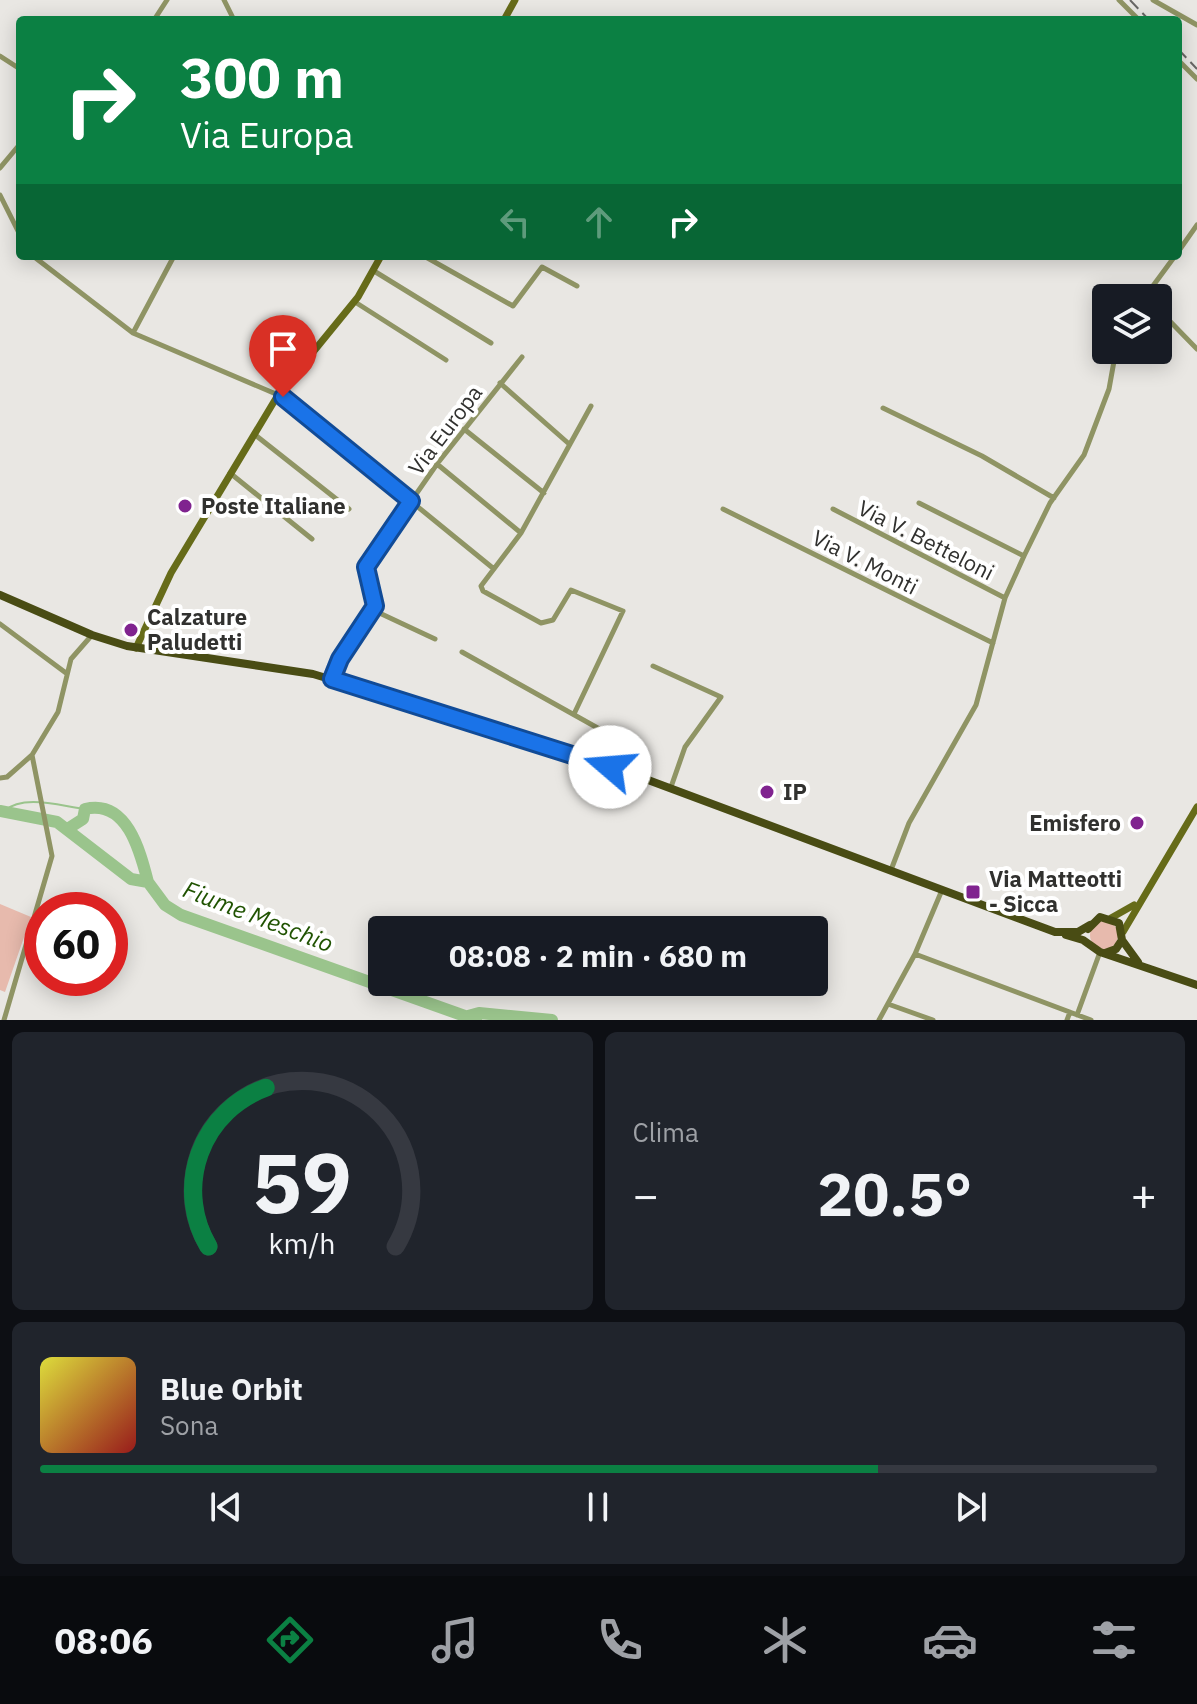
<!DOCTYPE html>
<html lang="it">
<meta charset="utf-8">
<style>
:root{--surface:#171b24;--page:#20242c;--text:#f1f3f6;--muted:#9ea1a6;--line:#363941;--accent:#0b8043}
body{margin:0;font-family:"IBM Plex Sans",sans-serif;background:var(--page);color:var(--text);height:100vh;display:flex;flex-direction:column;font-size:30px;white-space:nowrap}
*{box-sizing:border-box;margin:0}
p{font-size:26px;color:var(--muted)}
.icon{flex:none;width:44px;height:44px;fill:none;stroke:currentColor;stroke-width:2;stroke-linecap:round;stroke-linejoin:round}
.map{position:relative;height:1020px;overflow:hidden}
.panel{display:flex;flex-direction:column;gap:12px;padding:12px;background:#0d0f14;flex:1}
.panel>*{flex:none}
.banner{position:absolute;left:16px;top:16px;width:1166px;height:244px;border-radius:8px;box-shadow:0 4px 20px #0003;background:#0b8043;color:#fff;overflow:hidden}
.tools{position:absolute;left:1092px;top:284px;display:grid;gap:16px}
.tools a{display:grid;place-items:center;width:80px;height:80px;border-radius:8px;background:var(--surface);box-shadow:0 4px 20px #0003;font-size:40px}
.speed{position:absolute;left:24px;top:892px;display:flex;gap:16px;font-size:40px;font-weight:700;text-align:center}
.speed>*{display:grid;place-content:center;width:104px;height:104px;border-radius:50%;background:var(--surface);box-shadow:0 4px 20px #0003;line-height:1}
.speed .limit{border:12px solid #d22;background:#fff;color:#111}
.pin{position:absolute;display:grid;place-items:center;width:68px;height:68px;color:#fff;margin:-82px -34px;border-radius:50% 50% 50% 0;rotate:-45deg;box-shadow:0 0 8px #0007}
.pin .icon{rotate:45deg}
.me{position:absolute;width:88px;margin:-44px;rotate:288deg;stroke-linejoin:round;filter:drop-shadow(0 0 6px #0008)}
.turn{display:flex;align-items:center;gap:28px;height:168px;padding:0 32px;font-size:36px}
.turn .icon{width:104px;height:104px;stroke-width:2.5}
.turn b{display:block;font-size:56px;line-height:68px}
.lanes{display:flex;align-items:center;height:76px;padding:0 32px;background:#0003;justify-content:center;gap:40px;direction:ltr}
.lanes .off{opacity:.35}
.big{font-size:60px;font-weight:700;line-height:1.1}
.panel .tile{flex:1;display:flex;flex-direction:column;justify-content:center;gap:12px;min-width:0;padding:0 28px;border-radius:12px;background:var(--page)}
.panel .dial{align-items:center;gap:0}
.dial svg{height:208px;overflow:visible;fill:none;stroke:var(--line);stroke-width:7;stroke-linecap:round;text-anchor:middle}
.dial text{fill:var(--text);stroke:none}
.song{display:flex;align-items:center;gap:24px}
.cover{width:96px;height:96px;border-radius:12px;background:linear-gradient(135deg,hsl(60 70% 55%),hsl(0 70% 35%))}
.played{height:8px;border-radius:4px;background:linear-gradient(90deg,var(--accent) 75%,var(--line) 75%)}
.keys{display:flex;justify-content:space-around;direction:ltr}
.heat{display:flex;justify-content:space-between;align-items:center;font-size:44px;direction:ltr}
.panel .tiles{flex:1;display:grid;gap:12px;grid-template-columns:1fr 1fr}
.tile:last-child{grid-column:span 2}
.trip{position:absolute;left:368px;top:916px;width:460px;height:80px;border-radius:8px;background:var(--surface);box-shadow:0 4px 20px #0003;font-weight:700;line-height:80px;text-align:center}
.tab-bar{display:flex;height:128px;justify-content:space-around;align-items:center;background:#090b0e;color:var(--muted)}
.tab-bar .icon{width:56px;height:56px}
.tab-bar .selected{color:var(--accent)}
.tab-bar b{font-size:36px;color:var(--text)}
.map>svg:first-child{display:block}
.green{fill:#e7baad}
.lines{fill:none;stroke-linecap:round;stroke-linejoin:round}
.stream{stroke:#9ac48c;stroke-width:2}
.river{stroke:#9ac48c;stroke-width:12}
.street{stroke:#8f9464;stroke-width:5}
.secondary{stroke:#666b19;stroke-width:7}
.primary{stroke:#494c14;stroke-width:8}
.rail{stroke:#686765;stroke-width:2;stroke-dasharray:12 6;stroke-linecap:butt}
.route-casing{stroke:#114b97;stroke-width:20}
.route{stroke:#1a73e8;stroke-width:14}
.poi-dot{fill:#80238f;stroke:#fff;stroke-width:3}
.labels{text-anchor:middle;stroke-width:8;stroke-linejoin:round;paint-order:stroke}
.street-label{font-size:22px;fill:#31312f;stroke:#fff}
.poi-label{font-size:22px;font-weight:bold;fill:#31312f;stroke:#fff;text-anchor:start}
.water-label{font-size:24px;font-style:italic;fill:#205302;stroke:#fff}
</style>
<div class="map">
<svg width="1197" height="1020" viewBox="0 0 1197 1020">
<rect width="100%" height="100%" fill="#e9e7e3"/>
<path class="green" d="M0 904 31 917 5 992 0 990Z
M1090 935a14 14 0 1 1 28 0a14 14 0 1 1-28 0Z"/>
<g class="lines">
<path class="stream" d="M4 811C24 794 60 806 85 809"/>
<path class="river" d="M0 811 57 822 131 879 148 882 165 905 181 915 476 1020
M69 828 83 819 85 809C127 799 140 851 148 882
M468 1016 479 1013 552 1020"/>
<path class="street" d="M224 0 234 20
M1119 0 1139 20
M1153 0 1197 25
M154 20 167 0
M0 56 20 69
M1178 60 1197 79
M0 168 20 144
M0 195 20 235
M1178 252 1197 225
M33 256 133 333 283 397 494 569
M424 256 513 306 542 267 577 286
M374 271 491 343
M1144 298 1175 256
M355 302 446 360
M1158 309 1197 349
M133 333 174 256
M500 383 568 443
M883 408 982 456 1054 498
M464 429 544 493
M254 434 349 509
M437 464 521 533
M230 473 312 539
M919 503 1024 556
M723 509 993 643
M833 509 1005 598
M373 610 435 639
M0 624 66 673
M462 652 612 736 618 745 611 767
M653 666 721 697 685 747 671 787
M332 679 340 659 375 606 366 576 369 562 437 464 522 357
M574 714 623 611 571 590 553 620 541 623 483 591 481 586 521 533 591 406
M0 778 7 777 32 755
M891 870 909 823 976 705 1005 598 1024 556 1050 503 1084 455 1109 389 1116 350
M915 954 1091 1020
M888 1004 933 1020
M1077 1015 1100 952
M4 1020 52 856 32 755 58 712 71 659 92 635
M879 1020 915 954 942 890
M1067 1020 1070 1012"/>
<path class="secondary" d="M504 20 515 0
M136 648 171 573 278 395 358 297 381 256
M1111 918 1134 905
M1123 932 1197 807"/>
<path class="primary" d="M0 595 92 635 127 646 313 674 489 727 632 774 1055 932H1078L1090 925
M1088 929 1100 917 1119 923 1122 940 1116 949 1105 953
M1066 935 1083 940 1100 952 1197 985
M1122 940 1138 962"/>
<path class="rail" d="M1130 0 1149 20
M1178 49 1197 69"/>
</g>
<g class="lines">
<defs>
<path id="route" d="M283 397 411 501 366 567 375 606 340 659 332 679 610 767"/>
</defs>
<use href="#route" class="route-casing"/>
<use href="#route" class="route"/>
</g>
<g class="poi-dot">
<circle cx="185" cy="506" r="8"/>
<circle cx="131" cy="630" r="8"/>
<circle cx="767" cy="792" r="8"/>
<circle cx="1137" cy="823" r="8"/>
<rect x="965" y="884" width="16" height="16" rx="4"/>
</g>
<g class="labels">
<g class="street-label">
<text transform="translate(445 430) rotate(-53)" y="8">Via Europa</text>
<text transform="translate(926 540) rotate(27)" y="8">Via V. Betteloni</text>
<text transform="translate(865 562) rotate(27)" y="8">Via V. Monti</text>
</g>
<g class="poi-label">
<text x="201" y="514">Poste Italiane</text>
<text x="147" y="625">Calzature<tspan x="147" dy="25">Paludetti</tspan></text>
<text x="783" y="800">IP</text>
<text x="1121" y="831" text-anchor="end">Emisfero</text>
<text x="989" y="887">Via Matteotti<tspan x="989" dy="25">- Sicca</tspan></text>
</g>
<g class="water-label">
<text transform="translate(258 917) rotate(21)" y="8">Fiume Meschio</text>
</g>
</g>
</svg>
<div class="tools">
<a><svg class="icon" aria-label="layers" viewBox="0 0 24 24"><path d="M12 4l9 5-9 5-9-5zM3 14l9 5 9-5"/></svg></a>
</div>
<div class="speed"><div class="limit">60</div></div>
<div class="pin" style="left:283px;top:397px;background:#d93025"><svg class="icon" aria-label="arrive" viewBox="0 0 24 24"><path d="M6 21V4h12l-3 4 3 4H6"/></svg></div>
<svg class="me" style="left:610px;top:767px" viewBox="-20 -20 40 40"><circle r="19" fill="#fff"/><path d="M0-13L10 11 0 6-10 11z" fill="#1a73e8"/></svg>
<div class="trip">08:08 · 2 min · 680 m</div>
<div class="banner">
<div class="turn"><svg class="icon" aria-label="right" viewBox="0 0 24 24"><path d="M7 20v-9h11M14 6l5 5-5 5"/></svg><div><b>300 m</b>Via Europa</div></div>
<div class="lanes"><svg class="icon off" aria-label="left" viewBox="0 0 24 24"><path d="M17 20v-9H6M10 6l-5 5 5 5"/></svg><svg class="icon off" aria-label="ahead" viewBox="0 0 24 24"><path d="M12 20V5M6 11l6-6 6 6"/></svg><svg class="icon" aria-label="right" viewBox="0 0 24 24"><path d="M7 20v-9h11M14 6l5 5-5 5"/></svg></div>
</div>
</div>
<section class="panel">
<div class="tiles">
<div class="tile dial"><svg viewBox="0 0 100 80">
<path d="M14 69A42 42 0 1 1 86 69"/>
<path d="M14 69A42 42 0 0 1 36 8" stroke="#0b8043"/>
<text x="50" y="56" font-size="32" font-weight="700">59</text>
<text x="50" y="72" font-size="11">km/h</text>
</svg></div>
<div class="tile"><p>Clima</p>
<div class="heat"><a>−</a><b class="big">20.5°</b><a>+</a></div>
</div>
<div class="tile">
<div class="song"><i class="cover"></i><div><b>Blue Orbit</b><p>Sona</p></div></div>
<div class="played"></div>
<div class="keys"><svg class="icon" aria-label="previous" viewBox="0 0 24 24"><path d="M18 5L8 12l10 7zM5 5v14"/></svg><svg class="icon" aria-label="pause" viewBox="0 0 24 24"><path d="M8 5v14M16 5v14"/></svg><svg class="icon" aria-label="next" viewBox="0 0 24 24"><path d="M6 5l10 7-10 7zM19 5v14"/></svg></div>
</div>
</div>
</section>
<nav class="tab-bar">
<b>08:06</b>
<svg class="icon selected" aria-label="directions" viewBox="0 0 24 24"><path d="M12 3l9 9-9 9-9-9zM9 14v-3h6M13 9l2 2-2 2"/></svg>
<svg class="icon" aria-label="music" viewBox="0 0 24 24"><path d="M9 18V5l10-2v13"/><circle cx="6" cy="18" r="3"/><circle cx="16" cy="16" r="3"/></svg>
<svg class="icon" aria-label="phone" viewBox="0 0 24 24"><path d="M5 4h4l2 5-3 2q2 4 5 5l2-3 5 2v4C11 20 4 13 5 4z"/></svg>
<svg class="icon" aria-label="climate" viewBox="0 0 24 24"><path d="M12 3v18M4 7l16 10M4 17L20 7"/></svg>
<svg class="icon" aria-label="car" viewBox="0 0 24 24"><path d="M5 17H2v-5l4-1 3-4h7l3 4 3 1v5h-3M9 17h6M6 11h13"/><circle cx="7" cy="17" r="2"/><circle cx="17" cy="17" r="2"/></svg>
<svg class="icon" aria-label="filters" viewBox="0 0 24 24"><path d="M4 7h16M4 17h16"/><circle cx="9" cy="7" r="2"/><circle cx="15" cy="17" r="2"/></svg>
</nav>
